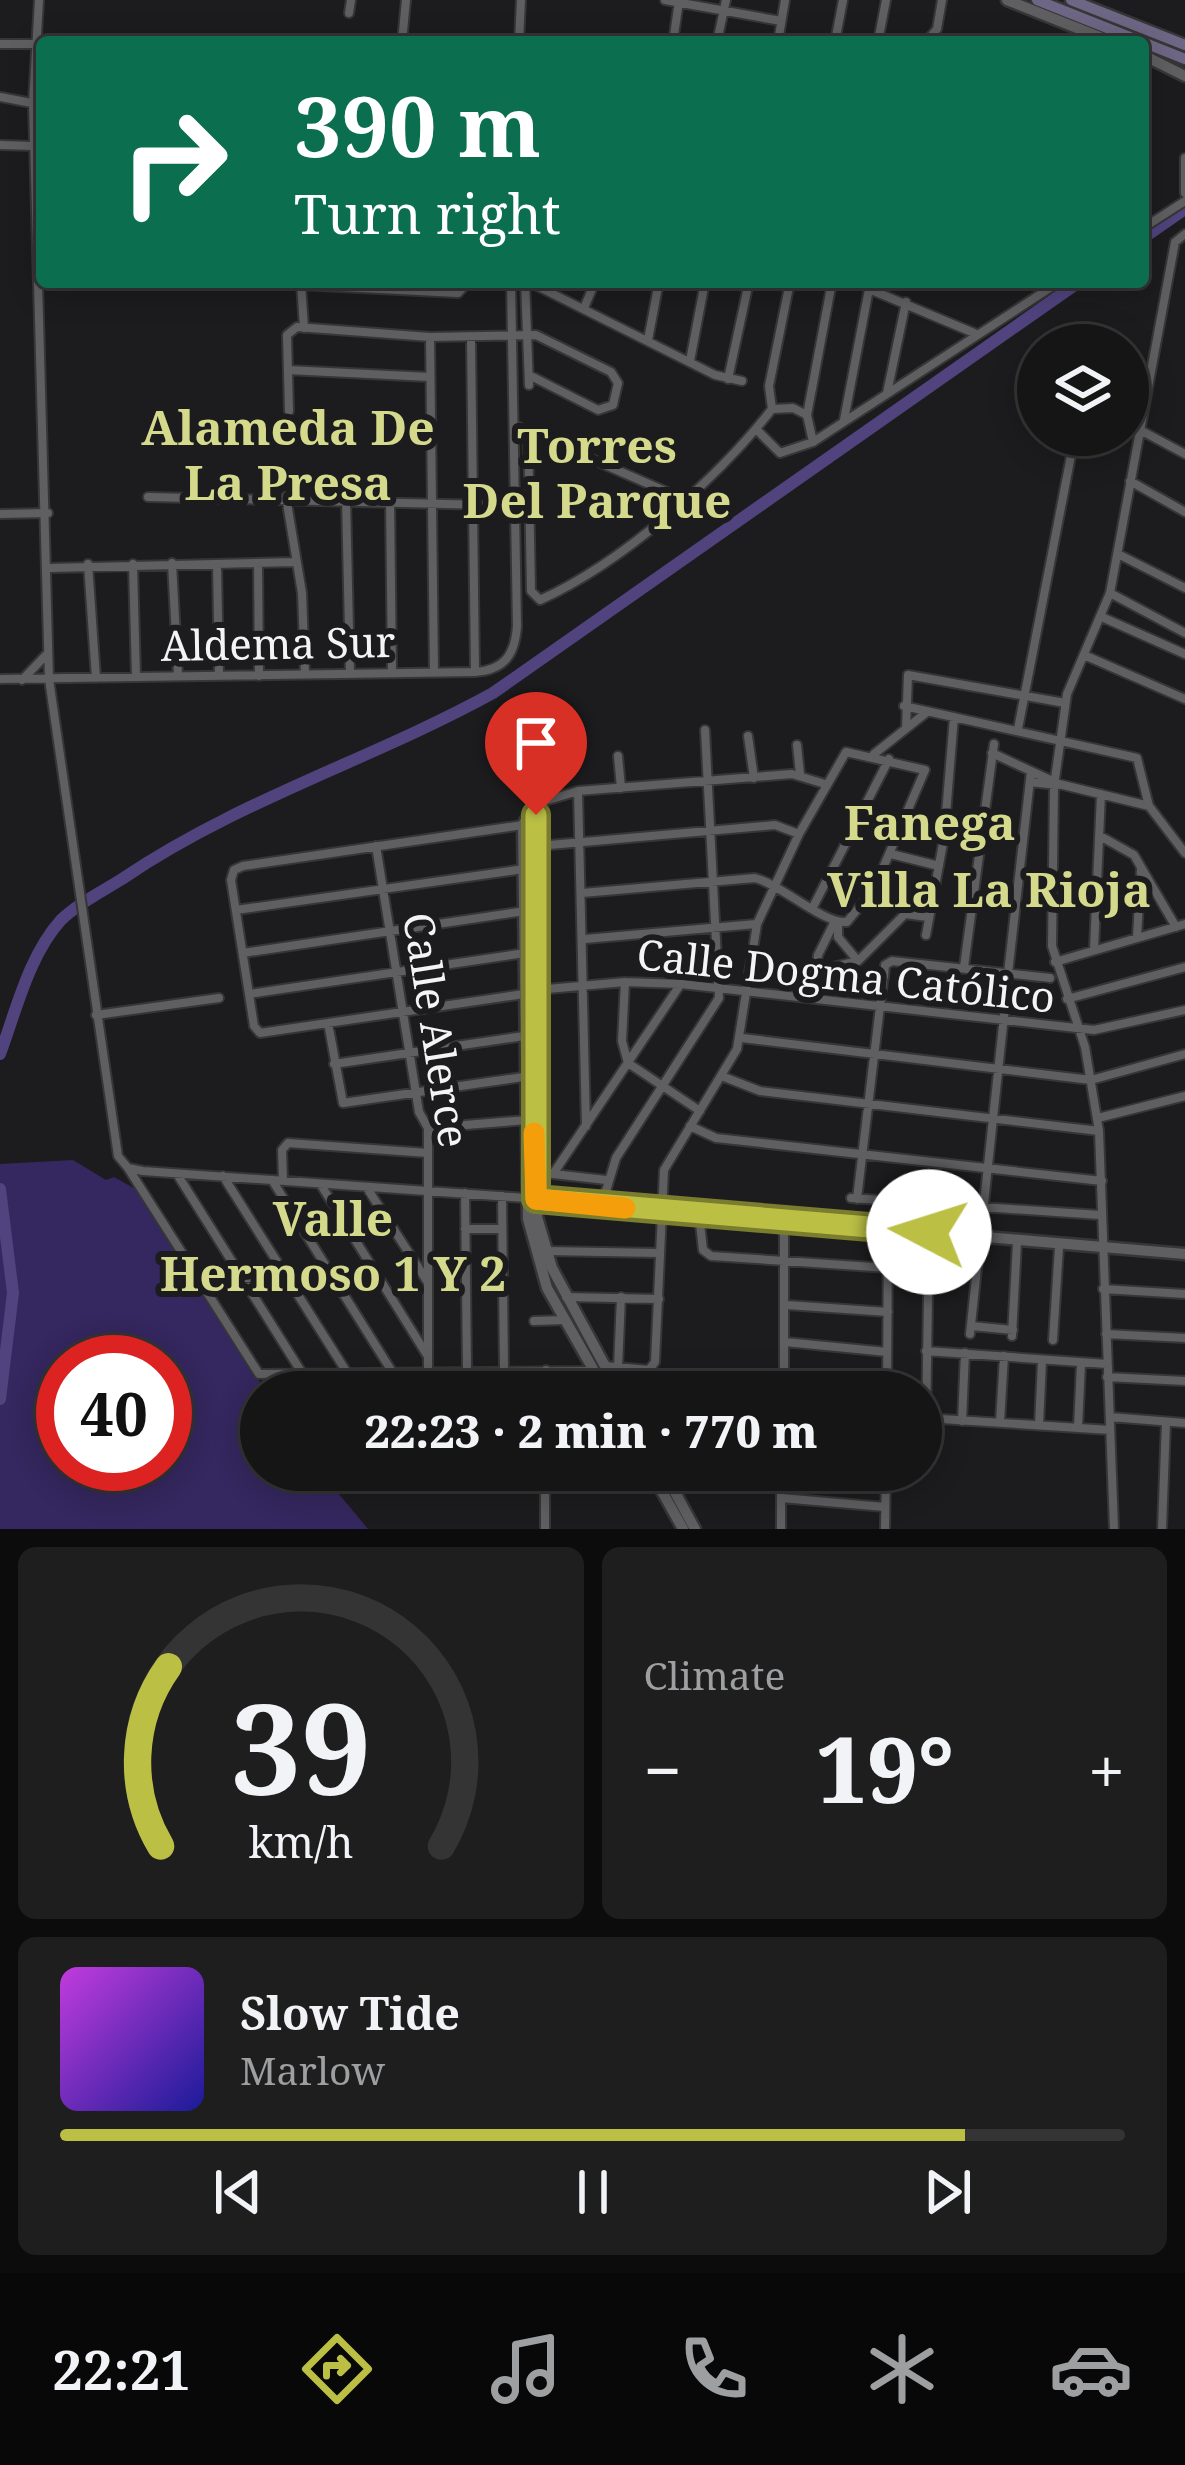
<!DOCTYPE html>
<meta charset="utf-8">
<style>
:root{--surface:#151516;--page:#1e1e1f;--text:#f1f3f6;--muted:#9d9fa1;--line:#343435;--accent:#bbc045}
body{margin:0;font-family:"Noto Serif",serif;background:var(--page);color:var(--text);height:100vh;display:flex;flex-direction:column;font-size:45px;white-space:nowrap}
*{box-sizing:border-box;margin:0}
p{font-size:39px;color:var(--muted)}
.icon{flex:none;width:66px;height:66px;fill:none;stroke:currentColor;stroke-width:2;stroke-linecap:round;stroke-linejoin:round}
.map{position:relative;height:1529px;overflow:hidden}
.panel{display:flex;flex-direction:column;gap:18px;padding:18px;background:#0c0c0c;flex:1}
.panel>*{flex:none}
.banner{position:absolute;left:36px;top:36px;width:1113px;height:252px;border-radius:12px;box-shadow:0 6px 30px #0003,0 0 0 3px var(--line);background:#0b6e4f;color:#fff;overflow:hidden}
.buttons{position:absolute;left:1017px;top:324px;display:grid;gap:24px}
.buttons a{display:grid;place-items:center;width:132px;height:132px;border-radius:50%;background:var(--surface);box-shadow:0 6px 30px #0003,0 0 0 3px var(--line);font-size:60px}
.speed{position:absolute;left:36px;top:1335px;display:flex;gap:24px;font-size:60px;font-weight:700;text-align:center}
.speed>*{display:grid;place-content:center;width:156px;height:156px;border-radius:50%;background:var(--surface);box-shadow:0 6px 30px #0003,0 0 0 3px var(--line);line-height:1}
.speed .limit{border:18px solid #d22;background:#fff;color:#111}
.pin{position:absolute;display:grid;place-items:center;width:102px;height:102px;color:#fff;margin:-123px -51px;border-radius:50% 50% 50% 0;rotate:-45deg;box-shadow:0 0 12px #0007}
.pin .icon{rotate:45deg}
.me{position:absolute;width:132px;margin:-66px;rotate:275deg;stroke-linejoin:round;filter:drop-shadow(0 0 9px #0008)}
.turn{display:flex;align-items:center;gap:42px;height:252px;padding:0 60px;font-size:54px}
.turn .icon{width:156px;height:156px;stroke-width:2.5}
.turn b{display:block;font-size:84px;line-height:102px}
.big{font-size:90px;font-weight:800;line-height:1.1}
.panel .card{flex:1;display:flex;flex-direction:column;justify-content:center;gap:18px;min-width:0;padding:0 42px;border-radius:18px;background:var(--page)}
.panel .dial{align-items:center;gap:0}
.dial svg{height:312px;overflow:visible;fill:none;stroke:var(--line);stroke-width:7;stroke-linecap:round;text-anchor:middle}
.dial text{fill:var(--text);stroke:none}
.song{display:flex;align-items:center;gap:36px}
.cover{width:144px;height:144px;border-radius:18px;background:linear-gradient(135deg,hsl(290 70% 55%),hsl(240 70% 35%))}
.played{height:12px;border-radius:6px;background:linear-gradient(90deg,var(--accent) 85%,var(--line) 85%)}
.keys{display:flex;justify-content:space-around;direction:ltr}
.heat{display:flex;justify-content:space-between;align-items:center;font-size:66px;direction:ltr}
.panel .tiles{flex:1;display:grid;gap:18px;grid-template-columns:1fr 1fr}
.card:last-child{grid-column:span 2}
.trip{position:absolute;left:240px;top:1371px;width:702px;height:120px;border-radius:60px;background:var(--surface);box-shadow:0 6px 30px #0003,0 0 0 3px var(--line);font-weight:800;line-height:120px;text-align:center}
.tab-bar{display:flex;height:192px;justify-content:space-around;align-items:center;background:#080809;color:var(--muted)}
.tab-bar .icon{width:84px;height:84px}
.tab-bar .on{color:var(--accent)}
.tab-bar b{font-size:54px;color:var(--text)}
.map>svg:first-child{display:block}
.green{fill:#35275f;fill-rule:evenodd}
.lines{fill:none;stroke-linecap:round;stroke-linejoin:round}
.river{stroke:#50437e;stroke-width:12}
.minor-casing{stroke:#363637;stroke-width:12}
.tertiary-casing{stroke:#363637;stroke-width:15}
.secondary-casing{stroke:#363637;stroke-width:15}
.minor{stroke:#5f5e61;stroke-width:8}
.tertiary{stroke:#5f5e61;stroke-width:10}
.secondary{stroke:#6d6684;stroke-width:10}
.route-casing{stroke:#7a7d2d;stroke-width:30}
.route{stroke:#bbc045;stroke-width:21}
.slow{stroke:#f59e0b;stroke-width:21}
.labels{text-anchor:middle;stroke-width:12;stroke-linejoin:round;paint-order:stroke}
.street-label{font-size:42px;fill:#f4f4f5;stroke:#1c1c1e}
.quarter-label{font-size:48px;font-weight:bold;fill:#d4d98b;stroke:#1c1c1e}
</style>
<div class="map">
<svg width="1185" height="1529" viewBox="0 0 1185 1529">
<rect width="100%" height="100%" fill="#1c1c1e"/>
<path class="green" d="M73 1160 106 1180 114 1177 139 1191 266 1392H261V1470H319L368 1529H0V1164ZM63 1362H165V1464H63Z"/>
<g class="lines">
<path class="river" d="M1143 238 1185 209
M0 1054C16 1011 29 955 61 920 77 904 103 891 122 879 238 800 371 760 493 693L1079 282
M0 1189 13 1293 0 1399"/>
<defs>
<path id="minor" d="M39 0 33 103 49 679 118 1156 128 1168 143 1171 526 1198
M665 0 781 21
M349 13 351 0
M47 42H80
M402 42 406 0
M519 42 521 0
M673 42 679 1
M717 42 726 0
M778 42 785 0
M835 42 843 0
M878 42 886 0
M926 42 937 29 942 0
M0 44H42
M0 97 42 105
M0 145 34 146
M1185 158V193
M1143 228 1185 201
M525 282 529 385
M529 282 715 375 742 381
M301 283 304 328
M301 285 458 293 468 282
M584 308 595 282
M430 337 434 672
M471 338 475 672
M648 340 659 282
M690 361 705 282
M288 370 429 377
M728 379 749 282
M1128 386 1146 390
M887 393 906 302
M773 409 793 408 807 415 813 442
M289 411 287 335 297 327 430 337 536 335 611 372 618 383 613 405 598 410 529 375
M807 415 832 282
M844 420 869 289 974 333
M514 425 683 499
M756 429 780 453 813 442 1059 282
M528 430 531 591 540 600C622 563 717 479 772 409L769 386 790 282
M1140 430 1185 454
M1130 481 1185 512
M148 497 528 506
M286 497 302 593 305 674
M346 498 350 674
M390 499 392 672
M0 514 48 513
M1118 554 1185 588
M172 563 178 675
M258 563 259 676
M88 564 96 678
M133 564 136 677
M217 564 219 676
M50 568 294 562
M1110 593 1185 633
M1104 618 1185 654
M1084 655 1185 699
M0 679 475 672C505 670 515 654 517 626L511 282
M22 680 48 653
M904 706 1137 758 1149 806
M906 728 908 675 1065 703
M1018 729 1075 435
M748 736 754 778
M797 745 800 774
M992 753 1059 784 1149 806 1185 853
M874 754 927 712
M618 756 621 788
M1030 782 1057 785
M578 791 586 1126
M535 804 578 791 792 774 825 784
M907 822 945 826
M523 825 243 866 234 870 231 880 254 1026 260 1033 524 994
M1100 836 1134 855 1176 927
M376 846 419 1112 428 1128V1369
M538 846 775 825 799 834
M891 854 939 866
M582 893 755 878C782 885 823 924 847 922L874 889 925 770 846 752 799 834 757 924 737 1049 664 1170 655 1362 649 1370 605 1366
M813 907 889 759
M236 910 524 869
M838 923V937L858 961
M926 935 944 838 954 717
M1137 937 1141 868
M585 939 756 924
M1094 949 1101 794
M243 953 525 911
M1055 962 1185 924
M964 967 994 744
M816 971 818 955 834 923
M884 977 885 965 892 961 1050 978
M625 982 622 1041 628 1063 700 1111
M536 990 625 982 681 984 1094 1030 1185 1010
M1006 991 1031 771
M249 994 525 953
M816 996V971L858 961 905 914 928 917
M1067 999 1185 967
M96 1015 219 998
M328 1023 343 1103 523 1077
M742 1038 1091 1080 1185 1054
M334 1064 524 1036
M724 1077 760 1091 1099 1131
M1098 1118 1185 1096
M690 1126 716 1138 1102 1181
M428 1128 527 1120
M128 1168 259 1374 594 1371
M534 1170 553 1174 680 985
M177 1174 302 1373
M553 1174 606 1180
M223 1176 346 1371
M272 1180 391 1370
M283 1180 282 1150 288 1143 428 1153
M321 1185 427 1355
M367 1188 427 1281
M465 1193 467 1369
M502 1196 504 1369
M851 1198 1100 1215
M857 1199 883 981
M602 1204 616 1158 719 998 705 730
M699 1215 703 1250 711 1256 888 1268
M465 1229H502
M547 1251 659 1253
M201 1280 376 1273
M1103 1289 1185 1294
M566 1297 659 1299
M787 1305 888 1312
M534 1321 564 1320
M971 1326 1013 1330
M970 1334 1006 997
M1106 1334 1185 1338
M1012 1336 1017 1243
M1053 1340 1059 1247
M785 1342 887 1352
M926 1351 1107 1364
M618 1367 621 1297
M1107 1377 1185 1381
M784 1382 887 1392
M546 1392V1370
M784 1392V1221
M887 1392 888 1229
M1110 1417 1185 1423
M926 1418 1110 1430
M962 1421 965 1353
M1000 1422 1004 1356
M1039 1425 1042 1361
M926 1427 929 1232
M1078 1427 1081 1364
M781 1498 885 1507
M545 1529V1470
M781 1529V1470
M885 1529 886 1470
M1114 1529 1099 1131 1085 1047 1052 946 1054 786 1067 694 1110 593 1175 242 1185 234
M1162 1529 1166 1422"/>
<path id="tertiary" d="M1007 0 1112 42
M1143 55 1185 76
M535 804 523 825 528 1219 547 1288 606 1392
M535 804 537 1217 552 1268 619 1392
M526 1198 1185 1254
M650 1470 683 1529
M663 1470 695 1529"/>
<path id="secondary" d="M1037 0 1185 59
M1071 0 1185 45"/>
</defs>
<use href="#minor" class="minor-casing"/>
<use href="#tertiary" class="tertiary-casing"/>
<use href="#secondary" class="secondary-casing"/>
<use href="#minor" class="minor"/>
<use href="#tertiary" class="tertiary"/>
<use href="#secondary" class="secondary"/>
</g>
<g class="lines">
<defs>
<path id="route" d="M536 815V1199L929 1232"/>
</defs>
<use href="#route" class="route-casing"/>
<use href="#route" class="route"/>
<path class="slow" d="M534 1133 536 1199 625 1208"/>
</g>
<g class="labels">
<g class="street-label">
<text transform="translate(278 644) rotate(-1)" y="15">Aldema Sur</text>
<text transform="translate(846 976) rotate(6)" y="15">Calle Dogma Católico</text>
<text transform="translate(436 1030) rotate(81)" y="15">Calle Alerce</text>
</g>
<g class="quarter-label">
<text x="288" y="445">Alameda De<tspan x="288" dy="55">La Presa</tspan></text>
<text x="597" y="463">Torres<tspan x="597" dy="55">Del Parque</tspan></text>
<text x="930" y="840">Fanega</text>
<text x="989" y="907">Villa La Rioja</text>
<text x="333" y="1236">Valle<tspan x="333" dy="55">Hermoso 1 Y 2</tspan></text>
</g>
</g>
</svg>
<div class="buttons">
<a><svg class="icon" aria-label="layers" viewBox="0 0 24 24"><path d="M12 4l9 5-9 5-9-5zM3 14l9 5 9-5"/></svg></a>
</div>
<div class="speed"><div class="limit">40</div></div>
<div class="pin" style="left:536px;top:815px;background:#d93025"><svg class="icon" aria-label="arrive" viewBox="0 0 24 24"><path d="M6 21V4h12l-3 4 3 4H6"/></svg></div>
<svg class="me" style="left:929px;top:1232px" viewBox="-20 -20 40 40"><circle r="19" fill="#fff"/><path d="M0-13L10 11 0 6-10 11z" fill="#bbc045"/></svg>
<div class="trip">22:23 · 2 min · 770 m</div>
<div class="banner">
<div class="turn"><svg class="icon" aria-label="right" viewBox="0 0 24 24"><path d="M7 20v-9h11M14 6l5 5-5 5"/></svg><div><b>390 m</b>Turn right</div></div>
</div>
</div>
<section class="panel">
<div class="tiles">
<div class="card dial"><svg viewBox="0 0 100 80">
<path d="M14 69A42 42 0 1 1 86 69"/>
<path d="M14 69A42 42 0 0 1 16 23" stroke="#bbc045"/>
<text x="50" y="56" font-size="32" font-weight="700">39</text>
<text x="50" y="72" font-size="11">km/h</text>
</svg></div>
<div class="card"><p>Climate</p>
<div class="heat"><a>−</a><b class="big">19°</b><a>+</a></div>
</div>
<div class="card">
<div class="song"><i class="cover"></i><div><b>Slow Tide</b><p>Marlow</p></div></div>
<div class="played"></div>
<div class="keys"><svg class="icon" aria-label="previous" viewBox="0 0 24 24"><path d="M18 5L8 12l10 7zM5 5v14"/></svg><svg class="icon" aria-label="pause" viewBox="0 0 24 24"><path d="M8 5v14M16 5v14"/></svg><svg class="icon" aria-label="next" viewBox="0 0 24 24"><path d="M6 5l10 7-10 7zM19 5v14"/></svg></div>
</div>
</div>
</section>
<nav class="tab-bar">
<b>22:21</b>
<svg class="icon on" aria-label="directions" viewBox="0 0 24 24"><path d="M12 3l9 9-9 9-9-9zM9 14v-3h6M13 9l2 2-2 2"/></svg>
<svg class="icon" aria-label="music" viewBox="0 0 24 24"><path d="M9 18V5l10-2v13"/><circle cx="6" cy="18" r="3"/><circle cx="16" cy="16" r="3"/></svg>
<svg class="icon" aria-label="phone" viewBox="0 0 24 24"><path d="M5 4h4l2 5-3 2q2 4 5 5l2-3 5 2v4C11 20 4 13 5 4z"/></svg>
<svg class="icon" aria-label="climate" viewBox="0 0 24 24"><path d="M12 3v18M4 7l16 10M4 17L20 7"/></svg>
<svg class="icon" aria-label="car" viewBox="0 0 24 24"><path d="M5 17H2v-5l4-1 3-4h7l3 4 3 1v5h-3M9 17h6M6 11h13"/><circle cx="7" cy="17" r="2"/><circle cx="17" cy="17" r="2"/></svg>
</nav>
